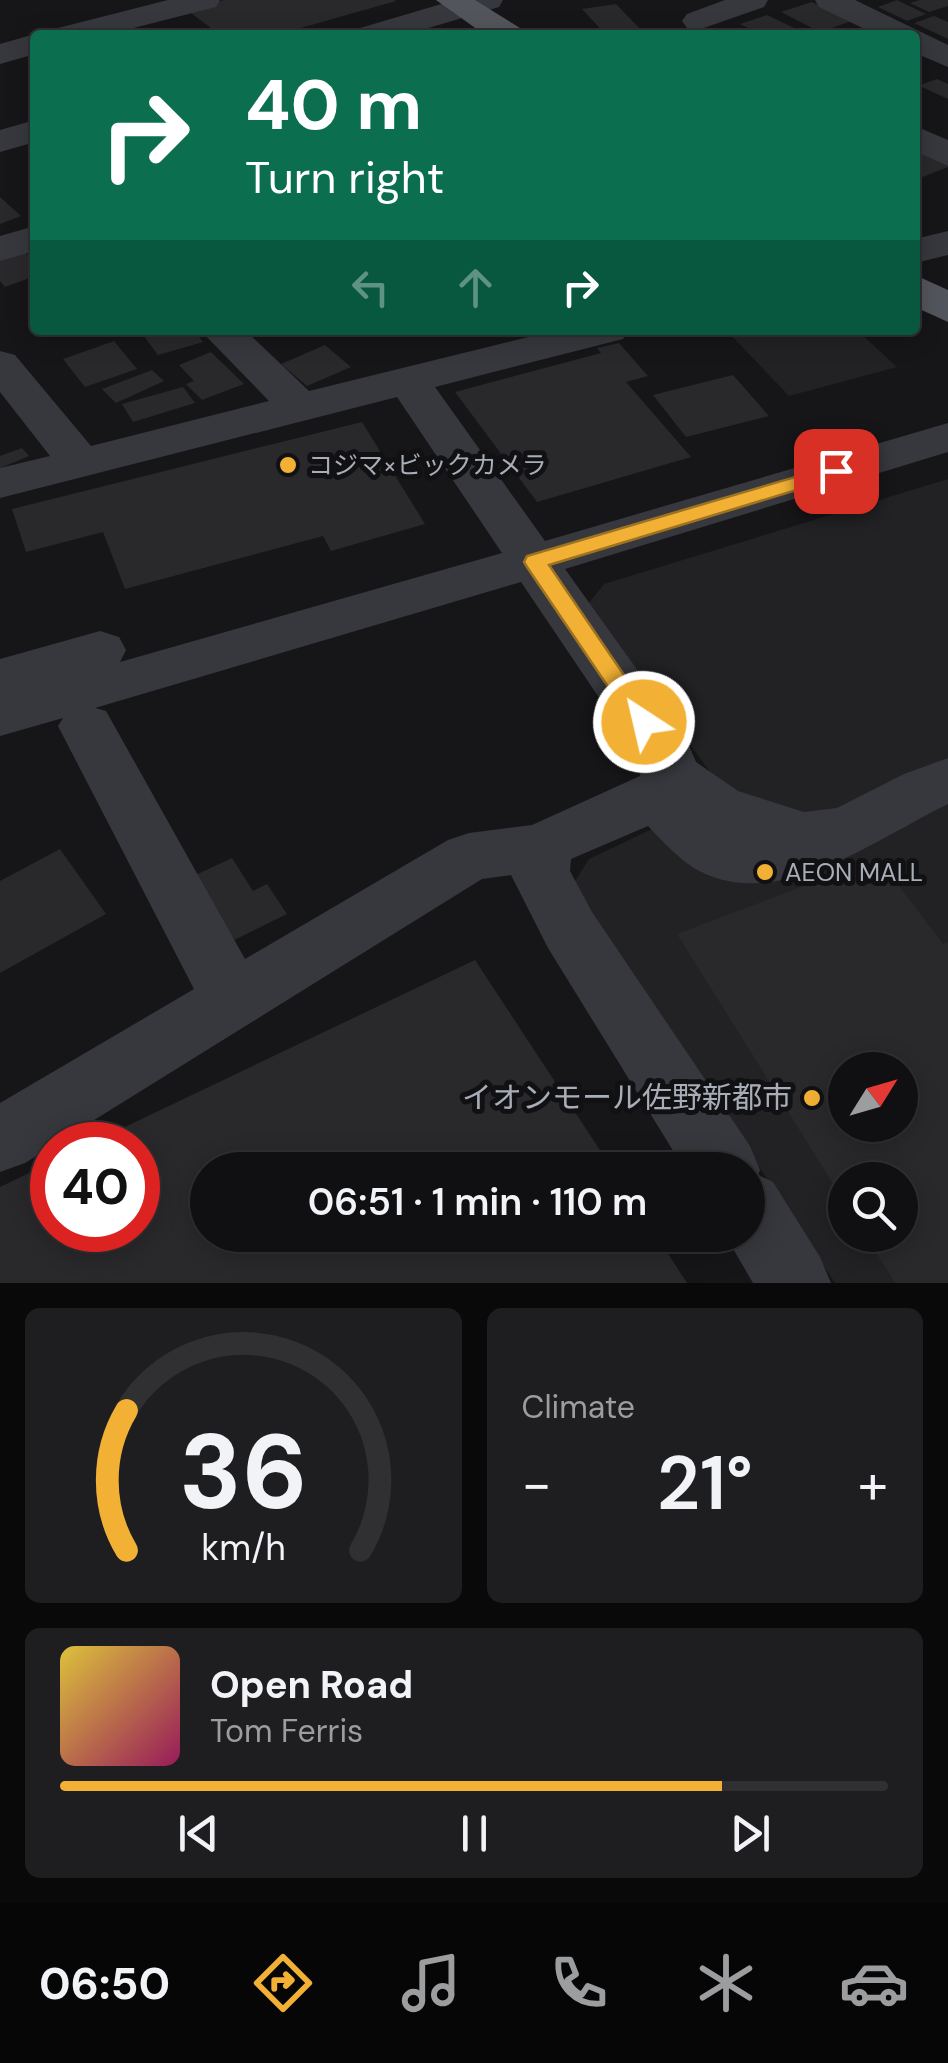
<!DOCTYPE html>
<meta charset="utf-8">
<style>
:root{--surface:#101012;--page:#1e1e20;--text:#f1f3f6;--muted:#9c9d9f;--line:#303032;--accent:#f2b134}
body{margin:0;font-family:"DM Sans","Noto Sans JP",sans-serif;background:var(--page);color:var(--text);height:100vh;display:flex;flex-direction:column;font-size:38px;white-space:nowrap}
*{box-sizing:border-box;margin:0}
p{font-size:32px;color:var(--muted)}
.icon{flex:none;width:55px;height:55px;fill:none;stroke:currentColor;stroke-width:2;stroke-linecap:round;stroke-linejoin:round}
.map{position:relative;height:1283px;overflow:hidden}
.drawer{display:flex;flex-direction:column;gap:25px;padding:25px;background:#09090a;flex:1}
.drawer>*{flex:none}
.hud{position:absolute;left:30px;top:30px;width:890px;height:305px;border-radius:10px;box-shadow:0 5px 25px #0003,0 0 0 2px var(--line);background:#0b6e4f;color:#fff;overflow:hidden}
.needle{width:65px;rotate:53deg}
.controls{position:absolute;left:828px;top:1052px;display:grid;gap:20px}
.controls a{display:grid;place-items:center;width:90px;height:90px;border-radius:50%;background:var(--surface);box-shadow:0 5px 25px #0003,0 0 0 2px var(--line);font-size:50px}
.speed{position:absolute;left:30px;top:1122px;display:flex;gap:20px;font-size:50px;font-weight:700;text-align:center}
.speed>*{display:grid;place-content:center;width:130px;height:130px;border-radius:50%;background:var(--surface);box-shadow:0 5px 25px #0003,0 0 0 2px var(--line);line-height:1}
.speed .limit{border:15px solid #d22;background:#fff;color:#111}
.pin{position:absolute;display:grid;place-items:center;width:85px;height:85px;color:#fff;margin:-42px;border-radius:20px;box-shadow:0 5px 15px #0006}
.me{position:absolute;width:110px;margin:-55px;rotate:325deg;stroke-linejoin:round;filter:drop-shadow(0 0 8px #0008)}
.turn{display:flex;align-items:center;gap:35px;height:210px;padding:0 50px;font-size:45px}
.turn .icon{width:130px;height:130px;stroke-width:2.5}
.turn b{display:block;font-size:70px;line-height:85px}
.lanes{display:flex;align-items:center;height:95px;padding:0 50px;background:#0003;justify-content:center;gap:50px;direction:ltr}
.lanes .off{opacity:.35}
.big{font-size:75px;font-weight:600;line-height:1.1}
.drawer .widget{flex:1;display:flex;flex-direction:column;justify-content:center;gap:15px;min-width:0;padding:0 35px;border-radius:15px;background:var(--page)}
.drawer .dial{align-items:center;gap:0}
.dial svg{height:260px;overflow:visible;fill:none;stroke:var(--line);stroke-width:7;stroke-linecap:round;text-anchor:middle}
.dial text{fill:var(--text);stroke:none}
.song{display:flex;align-items:center;gap:30px}
.cover{width:120px;height:120px;border-radius:15px;background:linear-gradient(135deg,hsl(50 70% 55%),hsl(330 70% 35%))}
.played{height:10px;border-radius:5px;background:linear-gradient(90deg,var(--accent) 80%,var(--line) 80%)}
.keys{display:flex;justify-content:space-around;direction:ltr}
.heat{display:flex;justify-content:space-between;align-items:center;font-size:55px;direction:ltr}
.drawer .tiles{flex:1;display:grid;gap:25px;grid-template-columns:1fr 1fr}
.widget:last-child{grid-column:span 2}
.trip{position:absolute;left:190px;top:1152px;width:575px;height:100px;border-radius:50px;background:var(--surface);box-shadow:0 5px 25px #0003,0 0 0 2px var(--line);font-weight:600;line-height:100px;text-align:center}
.dock{display:flex;height:160px;justify-content:space-around;align-items:center;background:#060607;color:var(--muted)}
.dock .icon{width:70px;height:70px}
.dock .on{color:var(--accent)}
.dock b{font-size:45px;color:var(--text)}
.map>svg:first-child{display:block}
.built{fill:#222225;fill-rule:evenodd}
.building{fill:#29292c;fill-rule:evenodd}
.lines{fill:none;stroke-linecap:round;stroke-linejoin:round}
.minor{fill:#37383d;fill-rule:evenodd}
.major{fill:#53555c;fill-rule:evenodd}
.route{fill:#f2b134;stroke:#9d7322;stroke-width:2.5}
.poi-dot{fill:#f2b134;stroke:#111113;stroke-width:4}
.labels{text-anchor:middle;stroke-width:10;stroke-linejoin:round;paint-order:stroke}
.poi-label{font-size:25px;fill:#a8adb8;stroke:#111113;text-anchor:start}
.near-poi-label{font-size:30px;fill:#a8adb8;stroke:#111113;text-anchor:end}
</style>
<div class="map">
<svg width="948" height="1283" viewBox="0 0 948 1283">
<rect width="100%" height="100%" fill="#161618"/>
<path class="built" d="M726 330H857L897 367 789 396Z
M948 479V1283H835L573 884 589 859 726 794 588 604 604 584ZM845 1070H900V1125H845ZM845 1180H900V1235H845Z"/>
<path class="building" d="M224 0H395L396 1 276 35H220L187 10Z
M897 0 926 14 907 21 878 7Z
M920 0H948V6L929 12 910 3Z
M812 2 852 21 820 32 781 12Z
M616 4 642 31 606 35 582 9Z
M767 15 809 35H762L740 24Z
M934 16 948 22V39L914 23Z
M937 79 948 84V99L922 87 915 89V83L920 85Z
M915 148 948 166V167L915 180Z
M0 197 21 216 0 224Z
M21 249 35 262V276L5 287 0 281V256Z
M160 330H194L203 342 158 355 143 335Z
M114 341 137 369 85 387 63 359Z
M619 343 648 376 626 382 691 457 537 502 455 392 601 353 597 348Z
M325 345 351 367 307 386 281 364Z
M211 352 244 384 202 400 186 384 194 381 179 365Z
M152 370 164 381 116 403 102 389Z
M733 375 769 416 686 437 653 395Z
M183 387 195 403 133 422 122 404Z
M362 422 425 524 331 551 323 536 125 589 103 532 26 552 12 509Z
M22 448 29 456 0 468V456Z
M60 849 106 914 0 973V881Z
M232 858 253 891 267 884 287 914 224 945 185 880Z
M878 858 943 944 948 942V1283H895L865 1235H900V1180H845V1203L677 934ZM845 1070H900V1125H845Z
M475 960 613 1170H208V1235H656L687 1283H0V1187L52 1162V1230H138V1145H87Z"/>
<g class="lines">
<path class="minor" d="M168 0H220L216 7 106 35H53L58 28Z
M455 0H503L499 7 405 35H355L360 28Z
M725 0H768L764 7 698 30 687 28 682 21 687 14Z
M815 0H855L948 45V67L915 53V35H877L819 7Z
M35 34V54L0 64V44Z
M35 120V142L0 152V130Z
M915 126 948 140V166L915 151Z
M35 226V251L0 261V236Z
M948 231V255L915 263V239Z
M200 330H245L309 391 557 330H629L623 339 435 387 545 541 948 423V452L565 569 686 738 696 762 738 791 804 812 837 808 904 774 948 758V804C876 839 774 916 694 868 677 857 662 841 648 826L571 859 570 871 592 912 750 1146 760 1170 758 1175 773 1182 820 1257 831 1283H753L725 1235H748V1170H685L548 948 511 875 482 879 25 1163 0 1172V1103L194 989 58 726 63 718 0 736V659L100 631 119 637 126 650 120 662 502 553 397 397 0 498V468L50 456 0 392V351L15 355 91 446 269 401ZM521 582 639 757 640 776 532 825 469 833 448 840 245 959 106 711 95 708Z"/>
<path class="major" d="M436 0H475L520 28 525 35H485Z
M915 275 948 290V322L915 307Z"/>
</g>
<path class="route" d="M836 465 846 471 843 476 549 565 656 722 644 730 636 728 527 567 524 562 527 556Z"/>
<g class="poi-dot">
<circle cx="288" cy="465" r="10"/>
<circle cx="765" cy="872" r="10"/>
<circle cx="812" cy="1098" r="10"/>
</g>
<g class="labels">
<g class="poi-label">
<text x="308" y="474">コジマ×ビックカメラ</text>
<text x="785" y="881">AEON MALL</text>
</g>
<g class="near-poi-label">
<text x="792" y="1108">イオンモール佐野新都市</text>
</g>
</g>
</svg>
<div class="controls">
<a><svg class="needle" viewBox="-14 -14 28 28"><path d="M0-13l5 13h-10z" fill="#e53935"/><path d="M0 13l5-13h-10z" fill="#9c9d9f"/></svg></a>
<a><svg class="icon" aria-label="search" viewBox="0 0 24 24"><circle cx="10" cy="10" r="6"/><path d="M15 15l6 6"/></svg></a>
</div>
<div class="speed"><div class="limit">40</div></div>
<div class="pin" style="left:836px;top:471px;background:#d93025"><svg class="icon" aria-label="arrive" viewBox="0 0 24 24"><path d="M6 21V4h12l-3 4 3 4H6"/></svg></div>
<svg class="me" style="left:644px;top:722px" viewBox="-20 -20 40 40"><circle r="17" fill="#f2b134" stroke="#fff" stroke-width="3"/><path d="M0-11L8 9 0 5-8 9z" fill="#fff"/></svg>
<div class="trip">06:51 · 1 min · 110 m</div>
<div class="hud">
<div class="turn"><svg class="icon" aria-label="right" viewBox="0 0 24 24"><path d="M7 20v-9h11M14 6l5 5-5 5"/></svg><div><b>40 m</b>Turn right</div></div>
<div class="lanes"><svg class="icon off" aria-label="left" viewBox="0 0 24 24"><path d="M17 20v-9H6M10 6l-5 5 5 5"/></svg><svg class="icon off" aria-label="ahead" viewBox="0 0 24 24"><path d="M12 20V5M6 11l6-6 6 6"/></svg><svg class="icon" aria-label="right" viewBox="0 0 24 24"><path d="M7 20v-9h11M14 6l5 5-5 5"/></svg></div>
</div>
</div>
<section class="drawer">
<div class="tiles">
<div class="widget dial"><svg viewBox="0 0 100 80">
<path d="M14 69A42 42 0 1 1 86 69"/>
<path d="M14 69A42 42 0 0 1 14 26" stroke="#f2b134"/>
<text x="50" y="56" font-size="32" font-weight="700">36</text>
<text x="50" y="72" font-size="11">km/h</text>
</svg></div>
<div class="widget"><p>Climate</p>
<div class="heat"><a>−</a><b class="big">21°</b><a>+</a></div>
</div>
<div class="widget">
<div class="song"><i class="cover"></i><div><b>Open Road</b><p>Tom Ferris</p></div></div>
<div class="played"></div>
<div class="keys"><svg class="icon" aria-label="previous" viewBox="0 0 24 24"><path d="M18 5L8 12l10 7zM5 5v14"/></svg><svg class="icon" aria-label="pause" viewBox="0 0 24 24"><path d="M8 5v14M16 5v14"/></svg><svg class="icon" aria-label="next" viewBox="0 0 24 24"><path d="M6 5l10 7-10 7zM19 5v14"/></svg></div>
</div>
</div>
</section>
<nav class="dock">
<b>06:50</b>
<svg class="icon on" aria-label="directions" viewBox="0 0 24 24"><path d="M12 3l9 9-9 9-9-9zM9 14v-3h6M13 9l2 2-2 2"/></svg>
<svg class="icon" aria-label="music" viewBox="0 0 24 24"><path d="M9 18V5l10-2v13"/><circle cx="6" cy="18" r="3"/><circle cx="16" cy="16" r="3"/></svg>
<svg class="icon" aria-label="phone" viewBox="0 0 24 24"><path d="M5 4h4l2 5-3 2q2 4 5 5l2-3 5 2v4C11 20 4 13 5 4z"/></svg>
<svg class="icon" aria-label="climate" viewBox="0 0 24 24"><path d="M12 3v18M4 7l16 10M4 17L20 7"/></svg>
<svg class="icon" aria-label="car" viewBox="0 0 24 24"><path d="M5 17H2v-5l4-1 3-4h7l3 4 3 1v5h-3M9 17h6M6 11h13"/><circle cx="7" cy="17" r="2"/><circle cx="17" cy="17" r="2"/></svg>
</nav>
